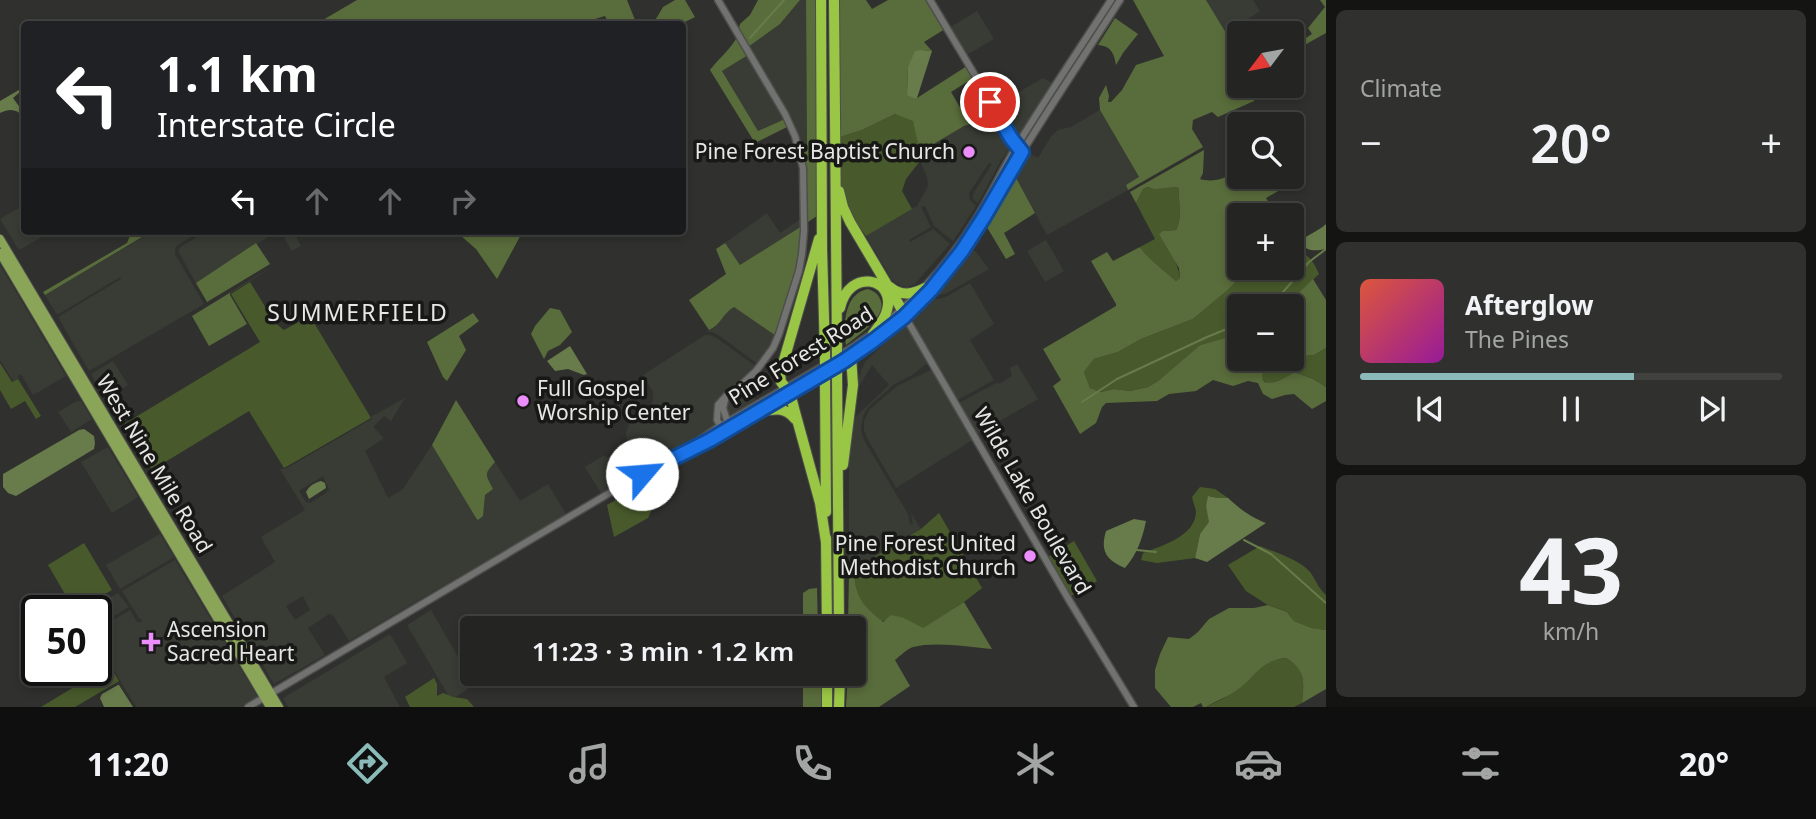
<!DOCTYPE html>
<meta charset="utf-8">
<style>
:root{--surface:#242522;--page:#30312f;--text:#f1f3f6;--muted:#a3a5a5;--line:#414240;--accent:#8bbbb9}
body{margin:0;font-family:"Noto Sans",sans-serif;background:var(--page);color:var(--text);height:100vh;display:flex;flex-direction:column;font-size:26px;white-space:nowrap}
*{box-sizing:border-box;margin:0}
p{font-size:23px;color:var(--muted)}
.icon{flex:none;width:38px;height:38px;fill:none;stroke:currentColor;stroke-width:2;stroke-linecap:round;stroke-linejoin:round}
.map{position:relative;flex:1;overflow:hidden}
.side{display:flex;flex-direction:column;gap:10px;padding:10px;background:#141413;width:490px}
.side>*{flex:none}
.hud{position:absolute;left:21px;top:21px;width:665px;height:214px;border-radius:7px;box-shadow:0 4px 10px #0003,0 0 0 2px var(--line);background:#202124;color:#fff;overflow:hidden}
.needle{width:46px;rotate:238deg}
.tools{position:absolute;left:1227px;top:21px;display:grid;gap:14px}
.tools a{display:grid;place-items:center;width:77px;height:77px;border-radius:7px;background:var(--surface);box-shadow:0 4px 10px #0003,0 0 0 2px var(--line);font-size:35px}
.speed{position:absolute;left:21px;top:595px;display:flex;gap:14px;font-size:35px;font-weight:700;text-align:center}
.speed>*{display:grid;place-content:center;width:91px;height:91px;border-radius:50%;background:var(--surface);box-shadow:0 4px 10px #0003,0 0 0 2px var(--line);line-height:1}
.speed .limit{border:4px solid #111;border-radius:10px;background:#fff;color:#111}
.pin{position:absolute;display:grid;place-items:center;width:60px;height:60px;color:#fff;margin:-30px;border:4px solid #fff;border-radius:50%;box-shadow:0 2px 7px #0007}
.me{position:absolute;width:77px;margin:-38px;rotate:63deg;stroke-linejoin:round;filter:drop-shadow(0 0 5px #0008)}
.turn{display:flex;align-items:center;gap:24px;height:147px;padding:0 21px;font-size:32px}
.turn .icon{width:91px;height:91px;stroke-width:2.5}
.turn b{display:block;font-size:49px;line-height:60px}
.lanes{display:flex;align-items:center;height:66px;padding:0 21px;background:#0003;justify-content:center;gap:35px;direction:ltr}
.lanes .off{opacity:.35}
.big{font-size:52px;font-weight:600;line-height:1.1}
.side .widget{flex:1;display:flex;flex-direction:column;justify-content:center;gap:10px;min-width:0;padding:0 24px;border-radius:10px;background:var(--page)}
.side .dial{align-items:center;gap:0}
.dial b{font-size:91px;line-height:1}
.song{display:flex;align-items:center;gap:21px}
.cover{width:84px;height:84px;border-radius:10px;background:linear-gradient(135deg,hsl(10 70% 55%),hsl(300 70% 35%))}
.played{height:7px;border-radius:4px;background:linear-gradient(90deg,var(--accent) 65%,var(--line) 65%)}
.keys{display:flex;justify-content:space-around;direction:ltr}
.heat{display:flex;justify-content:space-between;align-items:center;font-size:38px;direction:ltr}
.trip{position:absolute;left:460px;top:616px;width:406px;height:70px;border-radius:7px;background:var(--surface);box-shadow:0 4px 10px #0003,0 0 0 2px var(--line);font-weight:600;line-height:70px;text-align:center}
.tab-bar{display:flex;height:112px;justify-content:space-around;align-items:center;background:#0e0f0e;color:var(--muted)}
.tab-bar .icon{width:49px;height:49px}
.tab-bar .on{color:var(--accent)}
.tab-bar b{font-size:32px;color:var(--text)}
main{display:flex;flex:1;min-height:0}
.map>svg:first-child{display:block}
.built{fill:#393c34;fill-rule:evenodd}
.green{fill:#485a2b}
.forest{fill:#596c3b}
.water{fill:#687b4a}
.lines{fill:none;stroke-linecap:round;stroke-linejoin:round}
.stream{stroke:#687b4a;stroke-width:2}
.secondary-casing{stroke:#4e4f4c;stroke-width:9}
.primary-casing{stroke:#4e4f4c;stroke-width:10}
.highway-casing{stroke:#4e4f4c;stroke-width:12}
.secondary{stroke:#727370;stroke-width:6}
.primary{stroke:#8aa557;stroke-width:8}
.highway{stroke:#9ac646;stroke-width:10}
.highway-bridge-casing{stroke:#4e4f4c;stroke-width:12;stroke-linecap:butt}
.highway-bridge{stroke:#9ac646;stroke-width:10}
.route-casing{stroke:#114b97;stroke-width:18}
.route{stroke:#1a73e8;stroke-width:12}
.poi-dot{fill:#eb8dfb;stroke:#181917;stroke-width:2.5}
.labels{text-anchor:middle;stroke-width:7;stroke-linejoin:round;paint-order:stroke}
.poi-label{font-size:21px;fill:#e7e8e6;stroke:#181917;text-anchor:end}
.street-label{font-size:21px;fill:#e7e8e6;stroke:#181917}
.neighbourhood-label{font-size:23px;letter-spacing:2px;fill:#e7e8e6;stroke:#181917}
</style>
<main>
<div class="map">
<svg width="1326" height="707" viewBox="0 0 1326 707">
<rect width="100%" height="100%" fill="#30312e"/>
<path class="built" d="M800 0H806L807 148 801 151 748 47 780 24Z
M1206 0H1253L1260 11 1226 34Z
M977 11 994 39 965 56 949 28Z
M747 55 785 119 758 131 722 71Z
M1043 78 1052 83 1015 140 995 106Z
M1100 110 1139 178 1126 185 1128 190 1047 235 1015 176 1029 153 1038 158 1052 135 1058 130 1071 127Z
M994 112 1013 143 1000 162 978 203 973 199V194L992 164 989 163 969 193 970 200 976 206 953 241 934 226 925 206 921 207 931 227 909 240 910 242 933 229 950 244 915 284 908 287 902 286 892 280 866 236 917 206 928 186 927 177 918 156 920 152 964 126 977 122Z
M24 205V231H52L19 250 0 219Z
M767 213 780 233 802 218V226L740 266 725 243Z
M153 231H277L197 283 201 292 178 251 180 247 197 237H204L206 234H196L178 245 175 248V254L204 304 89 371 58 317 121 279 120 277 57 315 45 295Z
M280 231H293L301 246 292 251Z
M1046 240 1064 271 1045 282 1027 251Z
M970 248 976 252 989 269 945 294 931 296 953 271Z
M0 265 66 376 33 395 21 374 18 376 19 378 13 381 0 360Z
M970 283 994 324 970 340 994 380 956 401 908 320 929 299H937L946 297Z
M734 307 776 336 772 347 759 365 720 336 712 332H706L714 328 728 310Z
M906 323 929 362 912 375 895 384 868 407 863 416 861 430 864 440 908 514 910 525 913 524 911 513 921 529 849 572V451L853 419 889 385 872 365 855 393 861 371 866 361Z
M705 335H710L718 339 757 367 720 399 718 425 642 469 627 443 626 433 629 423 633 418 649 406 653 401V392L643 375Z
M775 347 770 360 753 380 752 389 756 401 733 415 727 412 725 408 727 401 731 395Z
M113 361 128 385 105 399 91 374Z
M1017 364 1038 399 975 435 957 404 996 383 999 384 1012 376 1010 368Z
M933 369 974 439 896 488 867 438 864 430V421L870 409 897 386Z
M405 398 391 421 384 416 374 426V428L384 438 365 451 388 498 403 489 432 445 476 518 483 516 485 495 493 489 486 478V471L495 462 520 501 548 484 566 514 349 641 333 615 329 614 308 628 325 655 274 684 222 596 275 562 261 537 305 510 280 469H285L372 419V416ZM323 476 329 489 326 493 310 503 306 502 299 491ZM303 596 310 610 295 620 286 606Z
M77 401H81L92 419 71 432 58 412Z
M623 440 639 471 601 493 585 467 603 456 608 457 623 448Z
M108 447 138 497 112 513 81 462Z
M160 534 174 557 120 589 106 565Z
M175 560 259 699 245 707H136L110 664 97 630 130 610 137 622H141L142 620 139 618 122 591Z
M118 593 129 607 96 627V611H87Z
M431 610 474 685 451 700 407 625Z
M390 634 407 663 384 677 400 707H288L283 698Z"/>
<path class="green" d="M895 114 913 120C916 131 923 146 918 156L920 161 906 179 902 191 912 209 866 236 848 211 840 187V137L862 130Z
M1149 187C1159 190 1169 185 1179 188 1178 203 1183 217 1176 230L1163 231C1168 246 1178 263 1180 278L1176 281C1163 269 1150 261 1140 247L1155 239 1136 203 1143 189Z
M1292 251C1307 252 1313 260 1319 274L1285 306H1239V334L1200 345 1158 381 1148 387 1130 391 1114 389 1101 392 1090 388 1084 372 1094 359 1118 352 1141 339 1193 319 1229 289 1249 268H1292Z
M250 282 275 323 284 330 310 316 371 418 284 468 249 411 152 470 124 424 260 342 231 294Z
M1326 348V387L1313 379 1294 372 1289 377 1268 384 1262 379 1264 368C1271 362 1282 359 1292 359V357L1314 355Z
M0 363 12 382 18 379 41 416 36 419 25 401 11 409 0 390Z
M674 466V468L664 482 648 518 614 537 607 505Z
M1200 487 1215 489 1228 498H1218L1209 496 1206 506 1210 522 1200 534 1195 558 1157 563 1141 560 1143 553C1161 546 1194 537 1196 513 1196 508 1193 502 1192 497Z
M939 513 982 588 964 602 922 629 904 618 881 621C861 604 855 597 854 569L921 529Z
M1074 541 1097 581 1071 596 1048 557Z
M84 543 112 590 75 611 48 565Z
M1260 546C1276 553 1299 559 1310 572 1316 580 1318 588 1326 595V630L1312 628 1294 621 1287 612 1266 604 1246 591 1228 565Z
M97 631 109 665 119 681 75 707H41L99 672 96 667Z
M1286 658C1306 671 1304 681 1302 703L1294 707H1206C1216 702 1227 697 1236 691 1255 677 1260 660 1286 658Z
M434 678 437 684V696L443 693 453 697 467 699 474 707H410L405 697Z"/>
<path class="forest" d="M357 0H627L635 20 627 24H609L605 16 578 24H316Z
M675 0H685L695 17 681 24H653L663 7Z
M758 0H800L780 24 748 47 738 32 740 24 750 15Z
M806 0H817V216L805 224 801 151 807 148Z
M838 0H866L872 9 888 0H928L945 29 924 42 932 51 922 50 908 67 907 94 913 98H917L967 66 978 84 973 88 967 82 951 92 965 116 983 111 990 106 994 112 977 122 964 126 920 152 913 121 895 114 862 130 840 137Z
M1133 0H1206L1226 33 1243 22 1255 33H1239V86H1283L1256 96 1254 101 1218 117 1212 112 1193 120 1192 129 1203 147 1128 190 1126 185 1139 177 1100 110 1099 98 1106 85 1109 96 1108 102H1111L1122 90 1136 65 1164 56Z
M1320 0H1326V33L1292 52V47L1312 34 1308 28 1325 7Z
M1115 18 1138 34 1123 53 1116 65C1114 53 1111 46 1098 45Z
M737 37 748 55 722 71 758 131 785 119 789 126 755 143 710 70C719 58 730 50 737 37Z
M1204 150 1203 173 1200 179C1213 183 1228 178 1239 170V177H1251L1255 185 1281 183 1285 187 1266 198 1276 215H1239V268H1249L1229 289 1193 319 1141 339 1118 352 1094 359 1084 372 1090 388 1101 392 1114 389 1130 391 1148 387 1158 381 1200 345 1239 334V359H1286L1274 362 1264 368C1263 370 1262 379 1263 380 1267 388 1289 377 1294 372L1313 379 1326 387V401L1312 409 1294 394 1285 395 1272 399 1263 394 1258 383 1248 381 1233 386 1213 380 1196 391 1169 394 1157 401 1106 403 1102 407 1096 423 1080 434 1053 386 1061 380 1043 349 1116 306V304L1091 261 1107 252 1113 261 1140 247C1150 261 1163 269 1176 281L1180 278 1179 268 1159 234 1163 231 1176 230C1183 217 1178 203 1179 188L1174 187 1155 189 1148 187 1143 189 1136 203 1130 192Z
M1015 176 1035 213 1004 233 1015 254 1006 259 985 224Z
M802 226 796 275 776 336 734 307C723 313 720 326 709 330L689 300 726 274 716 249 725 243 740 265Z
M132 231H152L45 295 43 292 127 243Z
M458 231H523L497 279 476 249 460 235Z
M256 243 270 264 207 302 196 283Z
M272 267 230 293V295L247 324 209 346 192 316Z
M1313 279 1326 300V348L1314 355 1292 357V306H1285Z
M868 289C873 291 878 293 880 299 889 316 857 336 846 345 843 326 844 293 868 289Z
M550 308 560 310 572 332 560 345 548 351 544 359 531 334 535 326Z
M473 313 479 321 459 336 466 350 447 381 443 377 427 342Z
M456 400 495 462C483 475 486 475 493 489L485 495 483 516 478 520 476 518 432 445Z
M854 569C855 596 861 604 882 621L883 622 891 615 904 618 923 628 964 602 992 649C970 647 934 641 913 647 907 649 900 656 895 660L910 686 879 707H846L848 674H854V628H848L849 572Z
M817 588 818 628H803V593L809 589Z
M1268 605 1287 612 1294 621 1312 628 1326 630V689L1302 703C1304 681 1306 671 1286 658 1260 660 1255 678 1236 691 1227 697 1216 701 1206 707H1203L1201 703 1193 707H1171L1155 688V670L1160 654 1168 637 1189 639 1198 632 1209 619 1229 608H1254Z
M803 674H820L822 691 821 707H803Z"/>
<path class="water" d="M922 50 932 51 917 98H913L907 95 908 67 915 51Z
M24 87V92H20L13 98 24 113V117C17 109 10 108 0 113V101Z
M1326 224V249C1315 251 1308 252 1300 243 1306 234 1318 232 1326 224Z
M570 346 587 374 584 375 568 369 555 371 547 361Z
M84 429 94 436 95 443 94 449 16 496 8 493 3 487V474L79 430Z
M321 481 325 483 326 488 309 499 306 492C309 486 314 483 321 481Z
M1208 496 1218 498H1228C1240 509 1250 517 1266 523L1207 562 1195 558 1200 534 1209 522 1206 506Z
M1134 519 1146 521C1142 540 1137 554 1125 568 1106 560 1100 551 1106 531Z
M118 685H119L133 707H104L100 698 102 694Z"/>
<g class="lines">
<path class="stream" d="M750 38 784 0
M1271 306 1309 262 1326 249
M1082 402 1117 379 1207 337 1239 324
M1244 540 1271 554 1326 603
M1137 550 1156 552"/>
<defs>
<path id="secondary" d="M718 0 785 114 795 136 803 168 804 231 802 254 799 271 779 334 773 348 756 371 740 386 726 396 718 405 717 420 721 427
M930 0 1019 149
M903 313 1069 600 1134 707
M837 357C895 322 941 277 976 219 991 195 1003 168 1018 144 1048 95 1080 48 1111 0
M837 365C891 334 934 292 969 241 989 211 1005 179 1024 149 1055 99 1088 50 1120 0
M725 400 723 408 728 423
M688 448 717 428 825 365
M248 707 623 485 710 440 825 372"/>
<path id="primary" d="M0 239 279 707
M0 253 270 707"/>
<path id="highway" d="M821 0 822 249 825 354
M834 0 837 347
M839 191 843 207 850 222 902 310
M819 239 780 374 781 382 790 393 795 412 820 503 826 542
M890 287C902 297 913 294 925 288
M840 308C849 267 896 278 887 310 885 319 878 327 873 334
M837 375 839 628
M825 383 826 512
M758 412C773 409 785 406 795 419
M843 465 853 385 851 356
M826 538 827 628
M827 707V674
M839 707 840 674"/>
</defs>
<use href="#secondary" class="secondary-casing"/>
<use href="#primary" class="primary-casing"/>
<use href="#highway" class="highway-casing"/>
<use href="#secondary" class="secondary"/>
<use href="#primary" class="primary"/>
<use href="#highway" class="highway"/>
<defs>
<path id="highway-bridge" d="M825 354V383
M837 375V347"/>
</defs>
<use href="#highway-bridge" class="highway-bridge-casing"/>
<use href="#highway-bridge" class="highway-bridge"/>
</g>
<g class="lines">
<defs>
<path id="route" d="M642 474 710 440 844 361 873 341 904 317 931 290 962 251 984 217 1022 152 1011 138 990 102"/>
</defs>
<use href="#route" class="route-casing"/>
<use href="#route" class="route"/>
</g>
<g class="poi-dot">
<circle cx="969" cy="152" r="7"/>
<circle cx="523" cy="401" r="7"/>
<circle cx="1030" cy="556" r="7"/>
<path d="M147.5 631.5h7v7h7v7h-7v7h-7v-7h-7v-7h7z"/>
</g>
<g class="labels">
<g class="poi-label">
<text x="955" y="159">Pine Forest Baptist Church</text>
<text x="537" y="396" text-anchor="start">Full Gospel<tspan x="537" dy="24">Worship Center</tspan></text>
<text x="1016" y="551">Pine Forest United<tspan x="1016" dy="24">Methodist Church</tspan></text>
<text x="167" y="637" text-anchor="start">Ascension<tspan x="167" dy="24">Sacred Heart</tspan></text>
</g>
<g class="street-label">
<text transform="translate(801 356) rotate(-32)" y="7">Pine Forest Road</text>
<text transform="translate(154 464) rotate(59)" y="7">West Nine Mile Road</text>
<text transform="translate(1032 501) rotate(60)" y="7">Wilde Lake Boulevard</text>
</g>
<g class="neighbourhood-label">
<text x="358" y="321">SUMMERFIELD</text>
</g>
</g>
</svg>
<div class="tools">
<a><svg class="needle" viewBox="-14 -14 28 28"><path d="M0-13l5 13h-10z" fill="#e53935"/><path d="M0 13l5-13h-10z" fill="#a3a5a5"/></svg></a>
<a><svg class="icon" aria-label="search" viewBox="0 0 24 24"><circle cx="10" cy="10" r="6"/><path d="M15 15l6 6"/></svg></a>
<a>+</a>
<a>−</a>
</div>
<div class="speed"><div class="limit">50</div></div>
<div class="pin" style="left:990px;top:102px;background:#d93025"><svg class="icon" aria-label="arrive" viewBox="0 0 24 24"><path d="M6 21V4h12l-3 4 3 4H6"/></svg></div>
<svg class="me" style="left:642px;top:474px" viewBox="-20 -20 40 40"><circle r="19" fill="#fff"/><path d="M0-13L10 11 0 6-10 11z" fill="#1a73e8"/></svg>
<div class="trip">11:23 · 3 min · 1.2 km</div>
<div class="hud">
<div class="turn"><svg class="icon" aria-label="left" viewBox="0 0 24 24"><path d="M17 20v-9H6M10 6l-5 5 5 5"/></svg><div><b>1.1 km</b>Interstate Circle</div></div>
<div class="lanes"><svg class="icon" aria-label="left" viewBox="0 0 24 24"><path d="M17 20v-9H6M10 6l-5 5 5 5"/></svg><svg class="icon off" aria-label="ahead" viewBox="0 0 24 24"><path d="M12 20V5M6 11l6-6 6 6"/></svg><svg class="icon off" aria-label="ahead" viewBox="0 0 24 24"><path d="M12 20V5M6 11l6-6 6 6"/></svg><svg class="icon off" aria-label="right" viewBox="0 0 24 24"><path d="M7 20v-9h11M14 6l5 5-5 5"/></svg></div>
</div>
</div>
<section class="side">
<div class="widget"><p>Climate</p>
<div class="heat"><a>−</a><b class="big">20°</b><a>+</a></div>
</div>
<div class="widget">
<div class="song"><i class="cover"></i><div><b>Afterglow</b><p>The Pines</p></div></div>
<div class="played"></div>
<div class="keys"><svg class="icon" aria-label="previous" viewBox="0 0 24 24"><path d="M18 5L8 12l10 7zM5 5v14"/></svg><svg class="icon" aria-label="pause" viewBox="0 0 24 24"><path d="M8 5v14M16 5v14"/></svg><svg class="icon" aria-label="next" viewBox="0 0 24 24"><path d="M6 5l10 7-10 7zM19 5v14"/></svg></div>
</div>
<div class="widget dial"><b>43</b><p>km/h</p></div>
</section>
</main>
<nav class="tab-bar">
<b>11:20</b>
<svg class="icon on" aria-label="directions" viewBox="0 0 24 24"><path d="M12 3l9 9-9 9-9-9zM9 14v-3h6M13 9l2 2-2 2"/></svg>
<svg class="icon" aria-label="music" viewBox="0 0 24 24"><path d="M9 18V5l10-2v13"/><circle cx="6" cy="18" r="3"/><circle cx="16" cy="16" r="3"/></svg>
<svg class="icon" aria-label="phone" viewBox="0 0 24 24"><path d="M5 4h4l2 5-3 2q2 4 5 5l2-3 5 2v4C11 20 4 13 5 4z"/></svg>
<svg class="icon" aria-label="climate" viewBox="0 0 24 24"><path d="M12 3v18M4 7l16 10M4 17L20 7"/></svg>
<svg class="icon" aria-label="car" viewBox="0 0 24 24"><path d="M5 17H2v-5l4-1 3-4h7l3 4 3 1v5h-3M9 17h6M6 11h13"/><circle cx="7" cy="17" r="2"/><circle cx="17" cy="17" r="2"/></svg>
<svg class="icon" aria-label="filters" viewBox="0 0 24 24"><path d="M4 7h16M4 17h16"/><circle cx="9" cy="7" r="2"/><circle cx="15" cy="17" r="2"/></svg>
<b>20°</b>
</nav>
